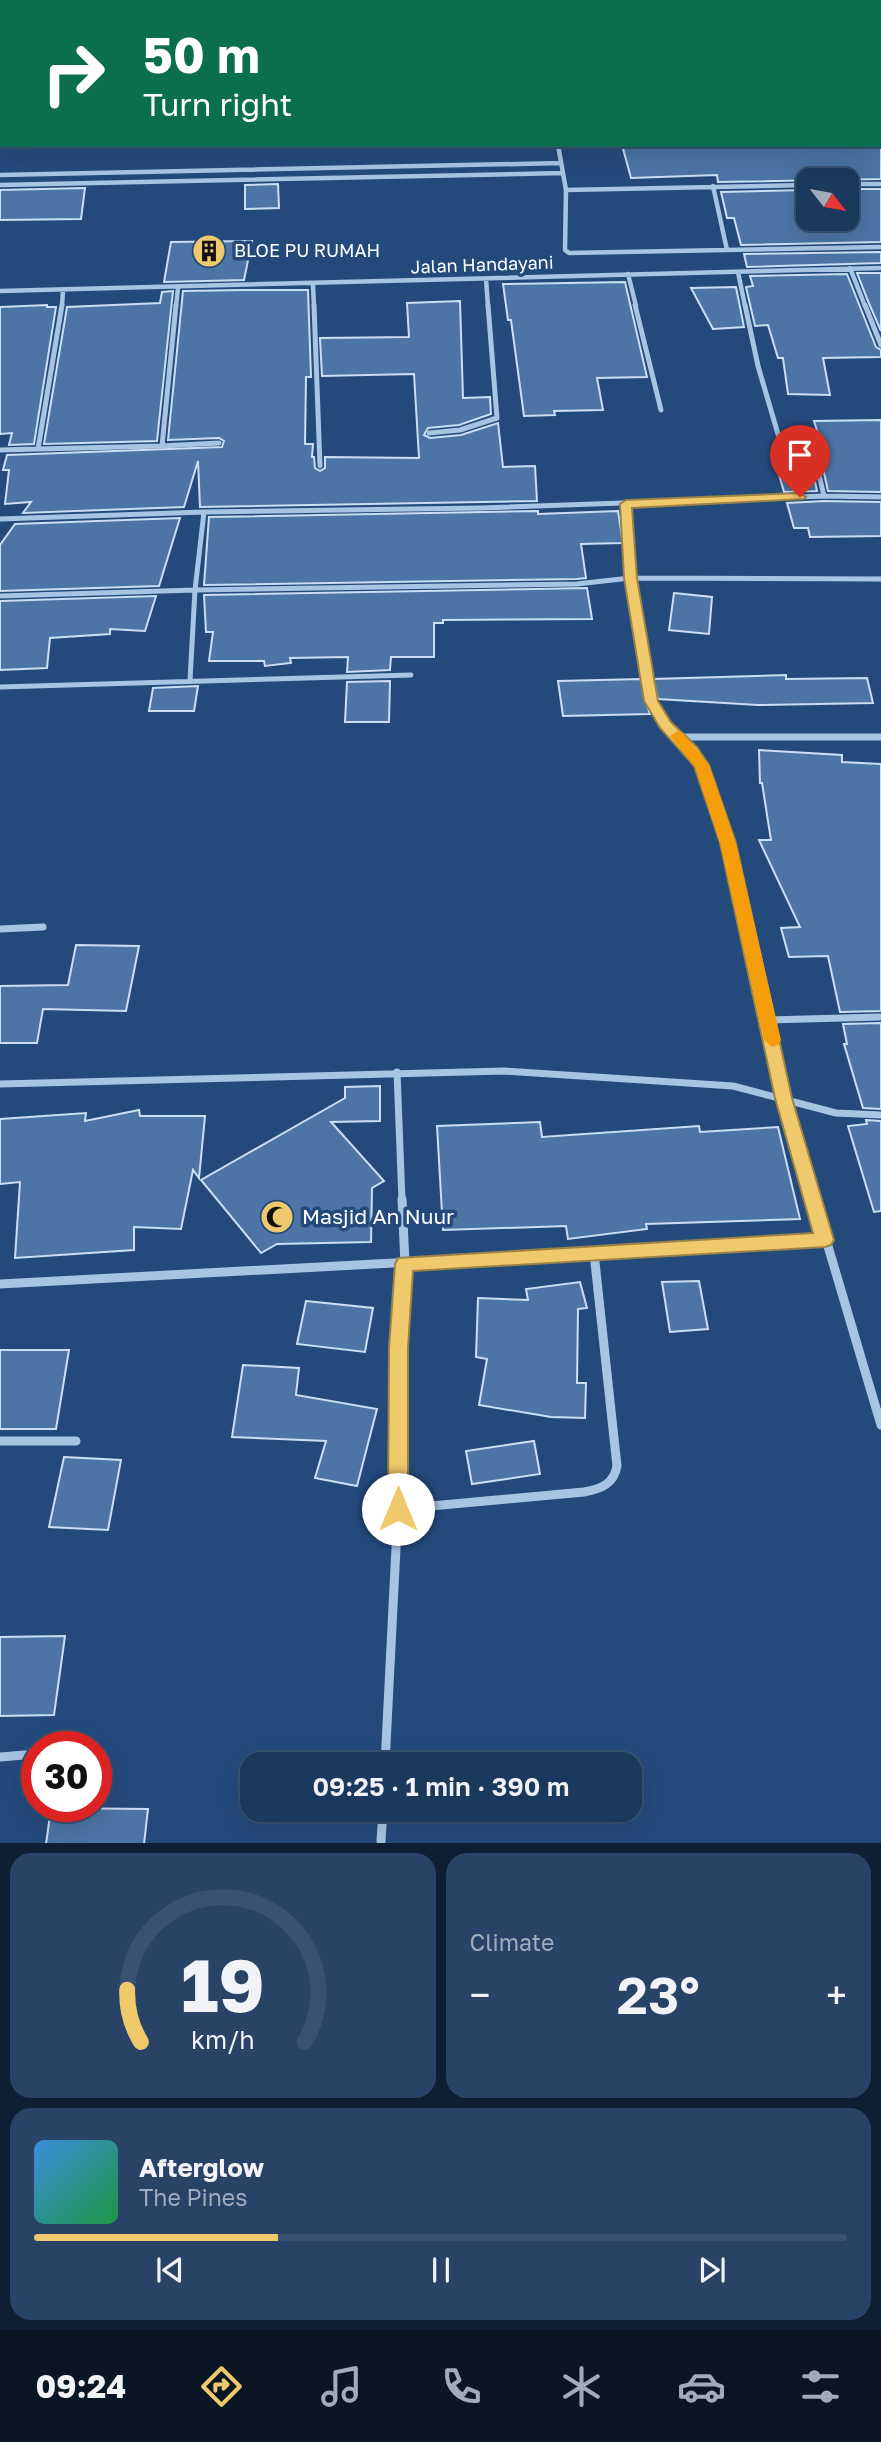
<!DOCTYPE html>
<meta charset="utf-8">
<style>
:root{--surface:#1b385d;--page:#284366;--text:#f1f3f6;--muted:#a0acbc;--line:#395272;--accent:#efc96c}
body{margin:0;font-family:"Golos Text",sans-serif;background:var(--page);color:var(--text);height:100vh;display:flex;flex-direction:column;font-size:26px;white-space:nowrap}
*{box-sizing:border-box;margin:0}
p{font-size:23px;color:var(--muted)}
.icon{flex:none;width:38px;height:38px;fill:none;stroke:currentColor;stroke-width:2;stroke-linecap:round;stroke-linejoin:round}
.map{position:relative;height:1843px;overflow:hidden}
.sheet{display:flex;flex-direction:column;gap:10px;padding:10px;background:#0f1f33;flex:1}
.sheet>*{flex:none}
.hud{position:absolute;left:0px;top:0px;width:882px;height:147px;box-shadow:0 7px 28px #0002,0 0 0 2px var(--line);background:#0b6e4f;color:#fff;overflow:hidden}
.needle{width:46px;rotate:121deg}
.fabs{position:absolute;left:796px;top:168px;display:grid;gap:14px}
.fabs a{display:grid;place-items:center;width:63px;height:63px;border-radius:14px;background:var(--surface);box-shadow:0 7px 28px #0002,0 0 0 2px var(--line);font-size:35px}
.speed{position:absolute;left:21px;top:1731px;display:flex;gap:14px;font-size:35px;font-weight:700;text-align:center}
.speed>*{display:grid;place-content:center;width:91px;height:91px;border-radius:50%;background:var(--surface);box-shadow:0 7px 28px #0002,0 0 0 2px var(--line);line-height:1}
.speed .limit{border:10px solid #d22;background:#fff;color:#111}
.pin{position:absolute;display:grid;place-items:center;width:60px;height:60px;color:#fff;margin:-72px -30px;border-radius:50% 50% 50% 0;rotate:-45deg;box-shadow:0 0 7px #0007}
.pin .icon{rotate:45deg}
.me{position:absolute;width:77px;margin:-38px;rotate:0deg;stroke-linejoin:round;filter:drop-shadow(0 0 5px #0008)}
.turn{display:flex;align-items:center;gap:24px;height:147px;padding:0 28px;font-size:32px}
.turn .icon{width:91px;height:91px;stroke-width:2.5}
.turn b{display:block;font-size:49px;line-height:60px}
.big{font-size:52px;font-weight:600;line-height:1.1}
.sheet .card{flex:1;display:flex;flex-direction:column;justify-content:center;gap:10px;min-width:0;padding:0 24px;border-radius:21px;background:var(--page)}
.sheet .dial{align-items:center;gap:0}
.dial svg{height:182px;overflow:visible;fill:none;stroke:var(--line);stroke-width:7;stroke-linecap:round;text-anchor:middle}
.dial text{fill:var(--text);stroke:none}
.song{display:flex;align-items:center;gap:21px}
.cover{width:84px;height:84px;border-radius:10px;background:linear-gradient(135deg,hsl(210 70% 55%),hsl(140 70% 35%))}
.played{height:7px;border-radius:4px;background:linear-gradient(90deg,var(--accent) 30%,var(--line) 30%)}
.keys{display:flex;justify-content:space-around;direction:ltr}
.heat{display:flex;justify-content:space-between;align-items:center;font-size:38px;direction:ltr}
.sheet .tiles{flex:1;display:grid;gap:10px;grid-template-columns:1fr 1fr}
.card:last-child{grid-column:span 2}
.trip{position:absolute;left:240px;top:1752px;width:402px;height:70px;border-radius:21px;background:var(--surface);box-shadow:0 7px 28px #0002,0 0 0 2px var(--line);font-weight:600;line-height:70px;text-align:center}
.tab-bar{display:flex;height:112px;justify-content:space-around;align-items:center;background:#0b1625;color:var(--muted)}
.tab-bar .icon{width:49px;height:49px}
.tab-bar .selected{color:var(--accent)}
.tab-bar b{font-size:32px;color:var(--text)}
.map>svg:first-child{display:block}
.building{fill:#4c74a5;stroke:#cbdef4;stroke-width:2}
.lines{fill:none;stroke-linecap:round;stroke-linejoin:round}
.street-far3{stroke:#a8c4e5;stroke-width:4.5}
.street-far2{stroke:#a8c4e5;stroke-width:5}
.street-far1{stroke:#a8c4e5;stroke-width:7}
.street{stroke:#a8c4e5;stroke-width:9}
.route{fill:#efc96c;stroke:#9b8346;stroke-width:2}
.slow{fill:#f59e0b}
.labels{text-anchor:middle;stroke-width:7;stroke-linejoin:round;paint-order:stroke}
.far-poi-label{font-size:18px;fill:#fff;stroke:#244a7c;text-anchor:start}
.far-street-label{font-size:18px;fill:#fff;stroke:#244a7c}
.poi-label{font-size:21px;fill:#fff;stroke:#244a7c;text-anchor:start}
</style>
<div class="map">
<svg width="881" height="1844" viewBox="0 0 881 1844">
<rect width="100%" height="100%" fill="#244a7c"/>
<path class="building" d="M622 145H881V179L718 182 717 175 631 178Z
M278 184 279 208 245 209V185Z
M85 188 81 219 0 220V190Z
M847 189H881V242L741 245 734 218H727L721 192 808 190V219H847Z
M252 241 244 280 164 282 171 242Z
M881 252V263L747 267 744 254Z
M857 273H881V331L868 301Z
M847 274 876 347 881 350V357L823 358 830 395 788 394 783 358H778L768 325 755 326 746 287 753 286 750 276Z
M625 282 647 377 597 378 603 410 554 411 555 415 524 416 511 320H508L503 284Z
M736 287 744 327 713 329 691 288Z
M242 290H308L311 377H306L305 444H313L312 457H314L315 468 320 471 325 468V457L419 458 414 374 322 376 320 338 409 337 407 303 460 301 463 398 490 397 491 414 459 425 428 428 424 435 430 438 461 435 498 423 503 467 535 466 537 501 200 507 198 461 184 507 23 513 31 502 5 504 9 470H3L7 455 222 447 224 441 219 438 168 440 183 291Z
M173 291 157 441 44 444 67 307 160 303 162 292Z
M47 305V307H56L34 444 9 445 12 433 0 434V307Z
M881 420V492L828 491 822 464 816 461 812 467 817 491 784 492 775 461 826 460 814 421Z
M824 501 881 502V536L810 537 808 528H794L787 503Z
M538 511V514L618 511 623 543 581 544 586 578 577 579 204 585 209 517Z
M180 518 159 586 0 591V545L15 524Z
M587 588 592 619 443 620V623H434V657H391L390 670 347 672 348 657 290 658 291 663 265 666 264 661H209L213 632H206L204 595Z
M674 593 712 597 709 634 669 630Z
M156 596 145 631 110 629V634L50 638 47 668 0 670V601Z
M786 675V679L867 678 873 703 758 705 658 699 653 679Z
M642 679 644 697 650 714 563 716 558 681Z
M390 681 389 722H345L347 682Z
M198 686 194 711H149L153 688Z
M759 750 842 755V762L881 764V1011L840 1012 828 956 789 957 781 928 800 927 759 840H771L762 783H760Z
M76 945 139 946 126 1011 43 1009 37 1043H0V986L68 985Z
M881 1023V1109L863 1108 844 1044H847L843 1024Z
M380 1086V1121L331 1122 384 1181 372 1188 371 1242 277 1244 261 1253 201 1180 345 1098V1087Z
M139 1110 140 1116H205L199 1178 193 1170 181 1229 134 1227V1250L15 1258 20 1182 0 1184V1119L86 1113 85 1121Z
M866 1120 881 1121V1211L874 1212 848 1126 867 1124Z
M540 1122 542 1137 699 1126 700 1132 778 1127 800 1219 646 1224 647 1229 568 1239 566 1226 443 1230 437 1126Z
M699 1281 708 1329 670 1332 662 1282Z
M580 1282 587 1308 578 1309 577 1383H586L585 1418 551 1417 479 1405 487 1359 476 1357 478 1298 528 1300 526 1289Z
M306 1301 373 1308 365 1352 297 1344Z
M0 1350H69L56 1429H0Z
M243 1365 299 1368 296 1395 377 1409 357 1486 315 1478 326 1441 232 1437Z
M534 1441 540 1474 472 1484 466 1451Z
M64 1457 121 1460 108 1530 49 1527Z
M65 1636 54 1715 0 1716V1637Z
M51 1808 148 1809 144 1844H46Z"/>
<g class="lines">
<path class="street-far3" d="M0 86 2 84
M558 145 566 190 565 250 569 253 881 247
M0 175 561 163
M847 184H881
M0 185 563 173
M713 186 727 250
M566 190 808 185
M850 268 865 306
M738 272 745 306
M628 274 636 306
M486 279 488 306
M313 285 314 306
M0 291 881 268
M62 306 63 290
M176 306 178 288"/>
<path class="street-far2" d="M314 305 320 466
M635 305 661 410
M745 305 758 366 785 458
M865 305 881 345
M429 433 460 430 497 418 488 305
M162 446 219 443
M38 449 162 446 176 305
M0 450 38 449 62 305
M817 466 824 496
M626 504 630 578 651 698
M204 512 481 508 824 496 881 497
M0 519 204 512 195 590 0 596
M190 680 195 590 577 584 630 578 881 579
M0 687 411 675"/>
<path class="street-far1" d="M650 697 665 725 692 751 702 765 728 843 784 1098 814 1201
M679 737H881
M0 929 43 927
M768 1020 881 1017
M397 1072 402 1201
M0 1084 504 1071 733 1086 836 1113 881 1115"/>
<path class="street" d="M814 1199 881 1425
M0 1284 825 1240
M0 1441H76
M398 1509 584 1492C601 1489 614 1484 617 1466L594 1253
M0 1757 37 1754
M385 1764 398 1509 399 1347 405 1264 402 1199
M381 1841 383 1810"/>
</g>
<path class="route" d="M800 493 806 497 804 499 632 508 637 578 658 701 671 722 697 747 709 765 736 843 792 1098 834 1240 831 1245 825 1247 413 1271 408 1348V1509L405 1515 398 1518 391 1515 388 1509 389 1348 395 1264 398 1258 813 1233 775 1098 720 843 694 766 660 728 644 701 624 578 620 504 626 500Z"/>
<path class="slow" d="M678 731 683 733 709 765 736 843 781 1040 778 1045 772 1047 764 1040 720 843 695 767 670 736Z"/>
<defs>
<symbol id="building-disc" viewBox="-11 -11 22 22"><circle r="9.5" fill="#efc96c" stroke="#244a7c"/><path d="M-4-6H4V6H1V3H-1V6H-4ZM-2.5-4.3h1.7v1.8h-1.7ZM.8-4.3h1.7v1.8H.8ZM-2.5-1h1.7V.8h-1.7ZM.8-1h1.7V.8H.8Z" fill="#111"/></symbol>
<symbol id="mosque-disc" viewBox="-11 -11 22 22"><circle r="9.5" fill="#efc96c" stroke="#244a7c"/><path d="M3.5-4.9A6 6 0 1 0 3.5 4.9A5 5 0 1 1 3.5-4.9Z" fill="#111"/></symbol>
</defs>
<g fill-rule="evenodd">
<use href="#building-disc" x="190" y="232" width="38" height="38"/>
<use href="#mosque-disc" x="258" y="1198" width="38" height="38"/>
</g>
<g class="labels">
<g class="far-poi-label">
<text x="234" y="257">BLOE PU RUMAH</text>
</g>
<g class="far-street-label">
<text transform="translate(482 265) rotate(-2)" y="6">Jalan Handayani</text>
</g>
<g class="poi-label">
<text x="302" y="1224">Masjid An Nuur</text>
</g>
</g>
</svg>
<div class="fabs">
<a><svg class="needle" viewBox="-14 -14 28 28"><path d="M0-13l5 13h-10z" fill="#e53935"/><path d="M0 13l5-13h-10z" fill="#a0acbc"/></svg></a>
</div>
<div class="speed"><div class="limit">30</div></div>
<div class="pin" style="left:800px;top:497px;background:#d93025"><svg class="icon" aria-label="arrive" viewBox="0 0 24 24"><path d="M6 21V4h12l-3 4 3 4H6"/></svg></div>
<svg class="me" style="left:398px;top:1509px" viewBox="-20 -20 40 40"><circle r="19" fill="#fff"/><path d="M0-13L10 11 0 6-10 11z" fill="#efc96c"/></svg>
<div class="trip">09:25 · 1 min · 390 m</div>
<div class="hud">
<div class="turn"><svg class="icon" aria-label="right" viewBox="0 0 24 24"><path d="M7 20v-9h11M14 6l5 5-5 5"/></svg><div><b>50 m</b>Turn right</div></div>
</div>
</div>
<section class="sheet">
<div class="tiles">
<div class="card dial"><svg viewBox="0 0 100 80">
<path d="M14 69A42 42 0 1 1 86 69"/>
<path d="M14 69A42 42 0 0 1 8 46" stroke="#efc96c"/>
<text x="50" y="56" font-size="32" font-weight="700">19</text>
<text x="50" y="72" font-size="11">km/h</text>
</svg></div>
<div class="card"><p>Climate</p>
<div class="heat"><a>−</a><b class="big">23°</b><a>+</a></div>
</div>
<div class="card">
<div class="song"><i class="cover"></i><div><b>Afterglow</b><p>The Pines</p></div></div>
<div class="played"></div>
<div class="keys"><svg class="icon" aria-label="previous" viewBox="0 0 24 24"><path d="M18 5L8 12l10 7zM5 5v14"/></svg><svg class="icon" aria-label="pause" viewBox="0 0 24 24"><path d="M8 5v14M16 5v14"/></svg><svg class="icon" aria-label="next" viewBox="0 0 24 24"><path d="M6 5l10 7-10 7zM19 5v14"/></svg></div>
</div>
</div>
</section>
<nav class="tab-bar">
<b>09:24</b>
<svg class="icon selected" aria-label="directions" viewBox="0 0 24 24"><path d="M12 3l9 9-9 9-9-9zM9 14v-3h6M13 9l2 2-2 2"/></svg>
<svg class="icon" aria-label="music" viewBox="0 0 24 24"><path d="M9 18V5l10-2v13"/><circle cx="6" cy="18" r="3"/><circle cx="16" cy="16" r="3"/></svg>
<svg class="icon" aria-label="phone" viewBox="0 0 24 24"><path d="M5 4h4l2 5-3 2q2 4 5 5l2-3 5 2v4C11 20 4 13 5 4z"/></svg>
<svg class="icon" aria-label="climate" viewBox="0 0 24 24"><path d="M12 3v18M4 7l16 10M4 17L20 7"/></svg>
<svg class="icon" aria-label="car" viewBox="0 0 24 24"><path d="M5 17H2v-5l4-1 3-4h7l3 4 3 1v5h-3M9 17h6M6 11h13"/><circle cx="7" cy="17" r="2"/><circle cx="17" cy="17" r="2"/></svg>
<svg class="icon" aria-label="filters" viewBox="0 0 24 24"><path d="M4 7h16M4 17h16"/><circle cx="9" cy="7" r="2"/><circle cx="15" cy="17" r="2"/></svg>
</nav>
